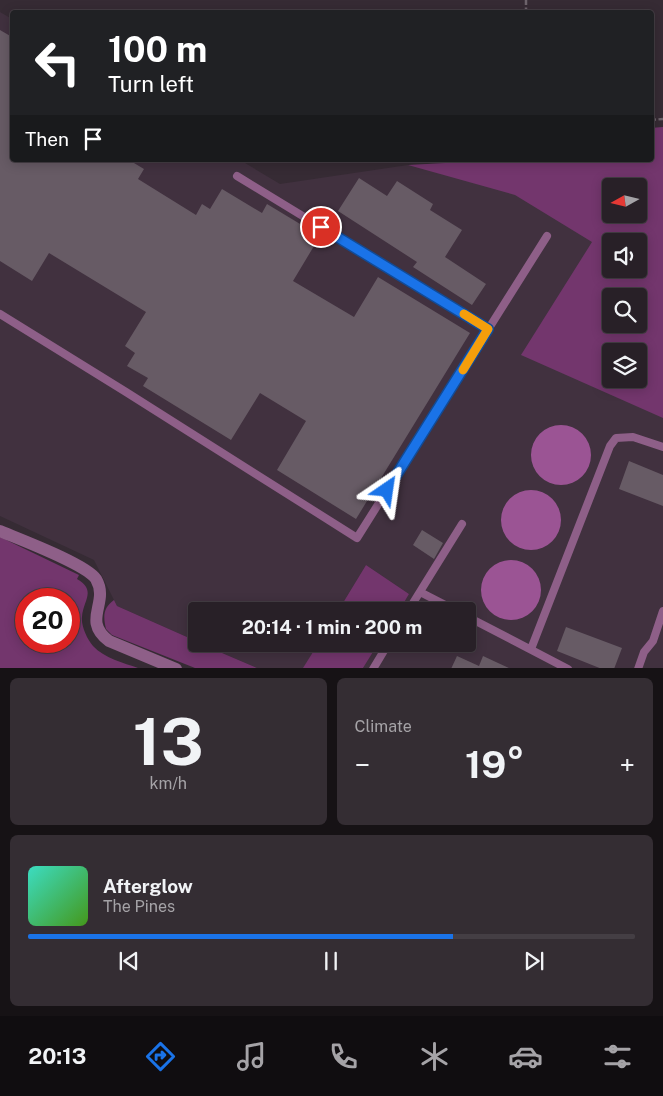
<!DOCTYPE html>
<meta charset="utf-8">
<style>
:root{--surface:#282027;--page:#342d33;--text:#f1f3f6;--muted:#a5a3a7;--line:#443e44;--accent:#1a73e8}
body{margin:0;font-family:"Public Sans",sans-serif;background:var(--page);color:var(--text);height:100vh;display:flex;flex-direction:column;font-size:19px;white-space:nowrap}
*{box-sizing:border-box;margin:0}
p{font-size:16px;color:var(--muted)}
.icon{flex:none;width:28px;height:28px;fill:none;stroke:currentColor;stroke-width:2;stroke-linecap:round;stroke-linejoin:round}
.map{position:relative;height:668px;overflow:hidden}
.side{display:flex;flex-direction:column;gap:10px;padding:10px;background:#161215;flex:1}
.side>*{flex:none}
.top-card{position:absolute;left:10px;top:10px;width:644px;height:152px;border-radius:5px;box-shadow:0 2px 12px #0003,0 0 0 1px var(--line);background:#202124;color:#fff;overflow:hidden}
.needle{width:32px;rotate:262deg}
.tools{position:absolute;left:602px;top:178px;display:grid;gap:10px}
.tools a{display:grid;place-items:center;width:45px;height:45px;border-radius:5px;background:var(--surface);box-shadow:0 2px 12px #0003,0 0 0 1px var(--line);font-size:25px}
.speed{position:absolute;left:15px;top:588px;display:flex;gap:10px;font-size:25px;font-weight:700;text-align:center}
.speed>*{display:grid;place-content:center;width:65px;height:65px;border-radius:50%;background:var(--surface);box-shadow:0 2px 12px #0003,0 0 0 1px var(--line);line-height:1}
.speed .limit{border:8px solid #d22;background:#fff;color:#111}
.pin{position:absolute;display:grid;place-items:center;width:42px;height:42px;color:#fff;margin:-21px;border:2px solid #fff;border-radius:50%;box-shadow:0 1px 5px #0007}
.me{position:absolute;width:55px;margin:-28px;rotate:32deg;stroke-linejoin:round;filter:drop-shadow(0 0 4px #0008)}
.turn{display:flex;align-items:center;gap:18px;height:105px;padding:0 15px;font-size:22px}
.turn .icon{width:65px;height:65px;stroke-width:2.5}
.turn b{display:block;font-size:35px;line-height:42px}
.then{display:flex;align-items:center;height:48px;padding:0 15px;background:#0003;gap:10px;font-size:19px}
.big{font-size:38px;font-weight:700;line-height:1.1}
.side .widget{flex:1;display:flex;flex-direction:column;justify-content:center;gap:8px;min-width:0;padding:0 18px;border-radius:8px;background:var(--page)}
.side .dial{align-items:center;gap:0}
.dial b{font-size:65px;line-height:1}
.song{display:flex;align-items:center;gap:15px}
.cover{width:60px;height:60px;border-radius:8px;background:linear-gradient(135deg,hsl(170 70% 55%),hsl(100 70% 35%))}
.played{height:5px;border-radius:2px;background:linear-gradient(90deg,var(--accent) 70%,var(--line) 70%)}
.keys{display:flex;justify-content:space-around;direction:ltr}
.heat{display:flex;justify-content:space-between;align-items:center;font-size:28px;direction:ltr}
.side .tiles{flex:1;display:grid;gap:10px;grid-template-columns:1fr 1fr}
.widget:last-child{grid-column:span 2}
.trip{position:absolute;left:188px;top:602px;width:288px;height:50px;border-radius:5px;background:var(--surface);box-shadow:0 2px 12px #0003,0 0 0 1px var(--line);font-weight:700;line-height:50px;text-align:center}
.menu{display:flex;height:80px;justify-content:space-around;align-items:center;background:#100d10;color:var(--muted)}
.menu .icon{width:35px;height:35px}
.menu .on{color:var(--accent)}
.menu b{font-size:22px;color:var(--text)}
.map>svg:first-child{display:block}
.built{fill:#41313f;fill-rule:evenodd}
.green{fill:#73366d;fill-rule:evenodd}
.water{fill:#9b5494}
.building{fill:#675b65}
.lines{fill:none;stroke-linecap:round;stroke-linejoin:round}
.path{stroke:#6e646c;stroke-width:2.5;stroke-dasharray:5 2.5;stroke-linecap:butt}
.lane{stroke:#8e5f88;stroke-width:8}
.street{stroke:#8e5f88;stroke-width:12}
.route-casing{stroke:#114b97;stroke-width:12}
.route{stroke:#1a73e8;stroke-width:9}
.slow{stroke:#f59e0b;stroke-width:9}
</style>
<div class="map">
<svg width="663" height="669" viewBox="0 0 663 669">
<rect width="100%" height="100%" fill="#362b34"/>
<path class="built" d="M0 12 12 19V160H240L280 184 408 165 501 160H651V128L663 127V668H363L378 644H466V611H399L409 594 366 565 338 611H196V641L117 606 94 560 0 516ZM611 186H639V214H611ZM611 241H639V269H611ZM611 296H639V324H611ZM611 351H639V379H611Z
M201 644H318L303 669 257 668Z"/>
<path class="green" d="M663 127V418L521 355 592 242 515 195 408 165 501 160H651V128ZM611 186H639V214H611ZM611 241H639V269H611ZM611 296H639V324H611ZM611 351H639V379H611Z
M0 537 79 575 77 579C97 591 83 600 82 617 81 626 87 639 93 646 104 658 124 663 138 668H0ZM26 599H69V641H26Z
M366 565 409 594 399 611H338Z
M114 600 117 606 196 641V644H201L257 668H195L112 635 106 629C103 616 103 608 114 600Z
M318 644H378L363 668H303Z"/>
<path class="water" d="M531 455a30 30 0 1 1 60 0a30 30 0 1 1-60 0Z
M501 520a30 30 0 1 1 60 0a30 30 0 1 1-60 0Z
M481 590a30 30 0 1 1 60 0a30 30 0 1 1-60 0Z"/>
<path class="building" d="M0 30 12 37V160H129L144 169 138 179 196 215 202 204 210 209 222 189 262 213 267 204 320 236 293 281 354 317 378 277 470 333 356 519 277 470 306 421 260 393 231 440 143 386 148 378 127 366 135 353 125 346 146 312 49 253 32 281 0 261Z
M359 178 387 196 397 181 433 204 430 210 462 230 445 257 486 284 472 305 413 267 417 262 338 211Z
M629 461 663 475V506L619 489Z
M422 530 443 543 434 559 413 545Z
M566 627 622 648 614 669H602L557 651Z
M457 656 479 666 483 656 511 669H451Z"/>
<g class="lines">
<path class="path" d="M526 0V12
M651 120 663 119"/>
<path class="lane" d="M237 176 488 329
M0 314 126 392 357 538 547 236
M420 592 457 611
M408 611 462 524
M466 616 568 669
M531 649 610 446 616 438 633 437 663 447
M373 669 388 644
M638 669 644 652 653 641 663 611"/>
<path class="street" d="M0 531C19 539 86 564 96 579 110 603 81 620 109 641L176 669"/>
</g>
<g class="lines">
<defs>
<path id="route" d="M321 227 488 329 387 490"/>
</defs>
<use href="#route" class="route-casing"/>
<use href="#route" class="route"/>
<path class="slow" d="M463 370 488 329 464 314"/>
</g>
</svg>
<div class="tools">
<a><svg class="needle" viewBox="-14 -14 28 28"><path d="M0-13l5 13h-10z" fill="#e53935"/><path d="M0 13l5-13h-10z" fill="#a5a3a7"/></svg></a>
<a><svg class="icon" aria-label="sound" viewBox="0 0 24 24"><path d="M4 9h4l5-4v14l-5-4H4zM17 9q2 3 0 6"/></svg></a>
<a><svg class="icon" aria-label="search" viewBox="0 0 24 24"><circle cx="10" cy="10" r="6"/><path d="M15 15l6 6"/></svg></a>
<a><svg class="icon" aria-label="layers" viewBox="0 0 24 24"><path d="M12 4l9 5-9 5-9-5zM3 14l9 5 9-5"/></svg></a>
</div>
<div class="speed"><div class="limit">20</div></div>
<div class="pin" style="left:321px;top:227px;background:#d93025"><svg class="icon" aria-label="arrive" viewBox="0 0 24 24"><path d="M6 21V4h12l-3 4 3 4H6"/></svg></div>
<svg class="me" style="left:387px;top:490px" viewBox="-20 -20 40 40"><path d="M0-17L14 15 0 8-14 15z" fill="#1a73e8" stroke="#fff" stroke-width="4"/></svg>
<div class="trip">20:14 · 1 min · 200 m</div>
<div class="top-card">
<div class="turn"><svg class="icon" aria-label="left" viewBox="0 0 24 24"><path d="M17 20v-9H6M10 6l-5 5 5 5"/></svg><div><b>100 m</b>Turn left</div></div>
<div class="then">Then<svg class="icon" aria-label="arrive" viewBox="0 0 24 24"><path d="M6 21V4h12l-3 4 3 4H6"/></svg></div>
</div>
</div>
<section class="side">
<div class="tiles">
<div class="widget dial"><b>13</b><p>km/h</p></div>
<div class="widget"><p>Climate</p>
<div class="heat"><a>−</a><b class="big">19°</b><a>+</a></div>
</div>
<div class="widget">
<div class="song"><i class="cover"></i><div><b>Afterglow</b><p>The Pines</p></div></div>
<div class="played"></div>
<div class="keys"><svg class="icon" aria-label="previous" viewBox="0 0 24 24"><path d="M18 5L8 12l10 7zM5 5v14"/></svg><svg class="icon" aria-label="pause" viewBox="0 0 24 24"><path d="M8 5v14M16 5v14"/></svg><svg class="icon" aria-label="next" viewBox="0 0 24 24"><path d="M6 5l10 7-10 7zM19 5v14"/></svg></div>
</div>
</div>
</section>
<nav class="menu">
<b>20:13</b>
<svg class="icon on" aria-label="directions" viewBox="0 0 24 24"><path d="M12 3l9 9-9 9-9-9zM9 14v-3h6M13 9l2 2-2 2"/></svg>
<svg class="icon" aria-label="music" viewBox="0 0 24 24"><path d="M9 18V5l10-2v13"/><circle cx="6" cy="18" r="3"/><circle cx="16" cy="16" r="3"/></svg>
<svg class="icon" aria-label="phone" viewBox="0 0 24 24"><path d="M5 4h4l2 5-3 2q2 4 5 5l2-3 5 2v4C11 20 4 13 5 4z"/></svg>
<svg class="icon" aria-label="climate" viewBox="0 0 24 24"><path d="M12 3v18M4 7l16 10M4 17L20 7"/></svg>
<svg class="icon" aria-label="car" viewBox="0 0 24 24"><path d="M5 17H2v-5l4-1 3-4h7l3 4 3 1v5h-3M9 17h6M6 11h13"/><circle cx="7" cy="17" r="2"/><circle cx="17" cy="17" r="2"/></svg>
<svg class="icon" aria-label="filters" viewBox="0 0 24 24"><path d="M4 7h16M4 17h16"/><circle cx="9" cy="7" r="2"/><circle cx="15" cy="17" r="2"/></svg>
</nav>
